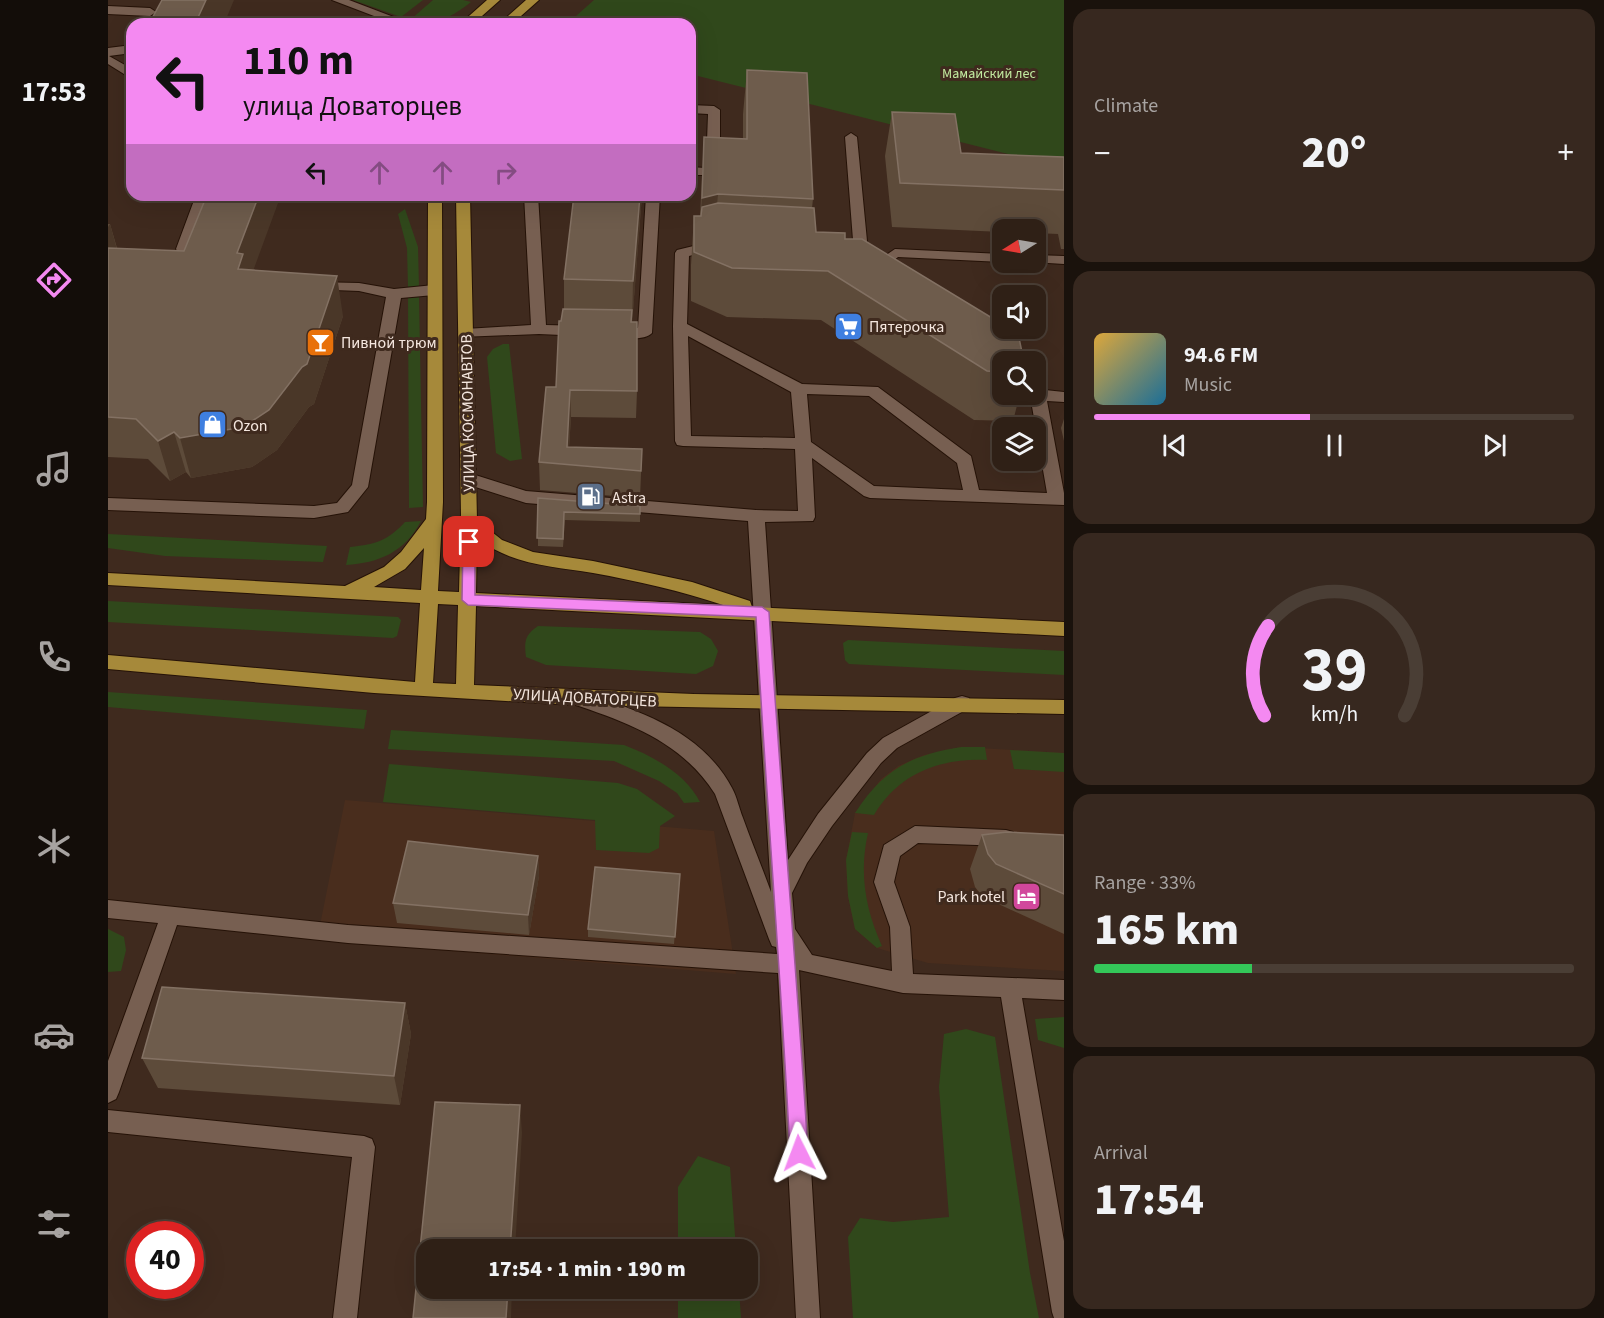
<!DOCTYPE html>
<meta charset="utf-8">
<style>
:root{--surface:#2f2016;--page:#37281f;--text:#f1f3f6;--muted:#a7a3a1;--line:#4a3e35;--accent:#f489f1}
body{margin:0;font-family:"Source Sans 3",sans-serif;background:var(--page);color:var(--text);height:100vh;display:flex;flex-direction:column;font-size:22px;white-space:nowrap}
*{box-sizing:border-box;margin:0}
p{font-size:20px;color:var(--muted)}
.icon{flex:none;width:33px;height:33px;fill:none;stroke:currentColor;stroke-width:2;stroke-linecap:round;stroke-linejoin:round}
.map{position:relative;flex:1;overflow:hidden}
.side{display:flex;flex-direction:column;gap:9px;padding:9px;background:#1a120c;width:540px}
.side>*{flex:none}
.top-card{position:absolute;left:18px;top:18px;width:570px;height:183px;border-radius:18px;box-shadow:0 6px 24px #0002,0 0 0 2px var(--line);background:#f489f1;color:#111;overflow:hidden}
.needle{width:39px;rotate:259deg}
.buttons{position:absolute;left:884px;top:219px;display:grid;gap:12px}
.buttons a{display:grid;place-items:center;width:54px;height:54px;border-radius:12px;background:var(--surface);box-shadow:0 6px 24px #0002,0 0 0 2px var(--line);font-size:30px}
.speed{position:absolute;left:18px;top:1221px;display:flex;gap:12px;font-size:30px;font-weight:700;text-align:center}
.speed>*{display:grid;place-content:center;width:78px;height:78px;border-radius:50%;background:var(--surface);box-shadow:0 6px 24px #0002,0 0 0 2px var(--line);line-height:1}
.speed .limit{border:9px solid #d22;background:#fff;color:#111}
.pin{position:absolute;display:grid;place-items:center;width:51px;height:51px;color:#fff;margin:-26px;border-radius:12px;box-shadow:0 3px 9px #0006}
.me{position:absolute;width:66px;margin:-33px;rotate:357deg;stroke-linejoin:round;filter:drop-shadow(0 0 4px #0008)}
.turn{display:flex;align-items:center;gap:21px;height:126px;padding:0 18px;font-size:27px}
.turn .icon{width:78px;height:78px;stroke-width:2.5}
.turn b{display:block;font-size:42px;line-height:51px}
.lanes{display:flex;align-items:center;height:57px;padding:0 18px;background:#0003;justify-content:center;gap:30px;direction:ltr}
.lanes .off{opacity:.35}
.big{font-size:45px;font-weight:800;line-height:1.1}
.side .tile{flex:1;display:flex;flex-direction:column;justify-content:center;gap:9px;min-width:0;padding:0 21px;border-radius:18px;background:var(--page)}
.side .dial{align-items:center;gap:0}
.dial svg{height:156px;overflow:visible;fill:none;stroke:var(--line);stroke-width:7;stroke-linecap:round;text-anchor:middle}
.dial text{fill:var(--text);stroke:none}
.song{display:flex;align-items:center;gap:18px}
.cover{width:72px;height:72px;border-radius:9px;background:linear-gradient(135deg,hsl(40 70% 55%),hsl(200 70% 35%))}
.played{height:6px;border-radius:3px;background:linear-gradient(90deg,var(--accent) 45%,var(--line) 45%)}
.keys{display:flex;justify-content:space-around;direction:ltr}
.heat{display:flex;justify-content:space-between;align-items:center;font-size:33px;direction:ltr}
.charge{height:9px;border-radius:4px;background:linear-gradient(90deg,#34c759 33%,var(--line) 0)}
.trip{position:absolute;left:308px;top:1239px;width:342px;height:60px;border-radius:18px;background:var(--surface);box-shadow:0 6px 24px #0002,0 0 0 2px var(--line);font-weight:800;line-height:60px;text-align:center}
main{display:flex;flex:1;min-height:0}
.tab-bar{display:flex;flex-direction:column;width:108px;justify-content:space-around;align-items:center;background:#130d09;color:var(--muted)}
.tab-bar .icon{width:42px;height:42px}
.tab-bar .selected{color:var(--accent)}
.tab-bar b{font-size:27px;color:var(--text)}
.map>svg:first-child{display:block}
.built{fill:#492d1d}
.green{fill:#30481b}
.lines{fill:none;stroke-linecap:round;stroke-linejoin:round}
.minor-casing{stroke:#251207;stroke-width:2}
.major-casing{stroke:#251207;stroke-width:2}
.minor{fill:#775f51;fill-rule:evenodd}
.major{fill:#a6893a;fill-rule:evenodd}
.wall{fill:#5d4b3a}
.shaded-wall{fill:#4a3728}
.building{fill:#6e5c4c;stroke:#837163;stroke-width:1.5}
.route{fill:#f489f1;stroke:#9f599d;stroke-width:1.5}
.labels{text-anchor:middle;stroke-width:6;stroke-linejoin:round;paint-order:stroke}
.far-park-label{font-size:14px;fill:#c1ea9f;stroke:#3f2a1e}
.poi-label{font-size:16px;fill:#f5e7df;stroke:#3f2a1e;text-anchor:start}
.street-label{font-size:16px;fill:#f5e7df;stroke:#3f2a1e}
</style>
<main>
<nav class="tab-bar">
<b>17:53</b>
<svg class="icon selected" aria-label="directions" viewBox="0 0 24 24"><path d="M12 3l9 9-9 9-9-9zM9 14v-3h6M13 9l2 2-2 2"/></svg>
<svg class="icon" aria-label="music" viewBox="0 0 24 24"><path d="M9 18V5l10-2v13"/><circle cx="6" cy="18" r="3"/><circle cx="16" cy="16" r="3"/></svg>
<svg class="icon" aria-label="phone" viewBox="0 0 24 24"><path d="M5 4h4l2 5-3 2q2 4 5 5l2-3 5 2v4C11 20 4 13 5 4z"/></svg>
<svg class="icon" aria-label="climate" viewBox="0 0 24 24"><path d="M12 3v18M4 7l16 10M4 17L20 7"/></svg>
<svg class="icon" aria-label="car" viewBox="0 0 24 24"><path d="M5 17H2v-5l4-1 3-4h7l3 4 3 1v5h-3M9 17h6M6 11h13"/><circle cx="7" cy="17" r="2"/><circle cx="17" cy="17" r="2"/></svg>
<svg class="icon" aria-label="filters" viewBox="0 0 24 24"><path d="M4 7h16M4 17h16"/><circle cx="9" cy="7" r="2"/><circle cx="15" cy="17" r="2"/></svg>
</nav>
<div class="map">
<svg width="956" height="1318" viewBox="0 0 956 1318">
<rect width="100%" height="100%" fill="#3f2a1e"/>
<path class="built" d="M853 747 956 753V971L820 963 769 948 747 929 740 896 738 860 747 813 773 779 790 766 816 755Z
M237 800 606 831 628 974 209 940Z"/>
<path class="green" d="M245 0H315L293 17Z
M325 0H355L363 2C344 17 327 27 302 20Z
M486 0H956V168L582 74V24H459Z
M297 209 310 247 311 286 300 287 299 248 290 214Z
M311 297 315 507 301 508 300 298Z
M395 344H401L414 459 402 461 388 453 379 357 385 349Z
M313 521C297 552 271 563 238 565L242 547C269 544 279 541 297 522Z
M0 534 219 546 215 562 57 556 0 548Z
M0 601 290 617 293 620 289 636 285 638 0 622Z
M430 626 592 632 603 639 610 651 605 666 588 674 438 665 418 657C416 641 417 635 430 626Z
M740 640 956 651V675L741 664 737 660 735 643Z
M0 692 259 710 256 729 0 707Z
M283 730 516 745C545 756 578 774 592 802L576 803 569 793 551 781 506 761 280 749Z
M853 747H877L879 760C832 758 791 773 766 815L747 813C775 770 802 755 853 747Z
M902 750 956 753V772L906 769Z
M281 764 510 783 529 789 567 816 552 826 551 848 541 853 488 850 487 820 275 802Z
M744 832 760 833C751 872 757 909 774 946L769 948 747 929 740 896 738 860Z
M0 929 16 937 18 950 13 971 0 972Z
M956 1017V1048L930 1040 927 1019Z
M858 1029 887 1037 922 1273 931 1318H745L740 1237 752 1218 785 1222 841 1217 831 1087 836 1034Z
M590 1156 622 1167 628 1249H570V1187Z
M570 1289H631L633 1318H570Z"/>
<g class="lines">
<defs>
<path id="minor" d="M224 0H241L304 24H287Z
M0 6 42 8 48 12 42 16 0 14Z
M24 45V53L1 56 24 69V79L0 64V48Z
M582 105 606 106 612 110V172L610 175H582V167L598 168 600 114 582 113Z
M743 133 749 137 759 241C751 251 740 262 729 252L745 240 737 137Z
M88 195H102L82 249 75 253 70 252 68 249Z
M416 195H430L438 325 476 326 483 331 476 336 431 334 352 337 350 334 357 329 423 325Z
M538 195H552L544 333C537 341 506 340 499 332L501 329 530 328Z
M606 241 613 245 611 248 581 256 579 324 694 384 770 387 863 456 871 490 939 493 922 395 927 394V370L935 375 937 390 956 392V402L939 401 956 493V505L762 498 756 496 704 458 707 517 705 521 657 522 680 860 710 814 759 753 775 738 847 698 854 696 861 698 863 703 861 708 789 748 773 763 724 826 699 863 684 893 687 929 704 955 784 971 782 927 766 882 776 845 807 826 898 830 905 832 908 838 905 844 898 846 810 843 792 856 786 882 802 927 805 974 956 980V1000L914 998 956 1241V1318H946L944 1312 893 997 795 993 691 970 712 1318H688L670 973 240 943 69 925 11 1092 8 1099 0 1103V1061L50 923 0 918V900L240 925 669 954 668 947 664 946 661 939 607 794C574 742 521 723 465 704L462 699 465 694 471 692C529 709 594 731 624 788 629 797 631 808 635 818 644 843 654 867 663 892L640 521 418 503 355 483 353 479 355 475 361 473 418 491 648 510 690 511 687 449 575 446 569 445 567 441 565 326 567 253 569 250ZM580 336 683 392 687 438 583 436ZM699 394 761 396 849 463 855 490 766 486 703 442Z
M787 249 894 254V262L790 257 772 272H762L760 269 762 266Z
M927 255 956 256V264L924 262H927Z
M206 282 251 283 286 289 326 285 333 290 326 295 293 298 260 487 240 512 206 518 0 510V498L206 506 229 503 244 485 278 297 251 291 201 289 199 286 201 283Z
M895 340 927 358 930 362 927 366V362H910L890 348 888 345 890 342Z
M0 1110 256 1136 264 1139 267 1147 249 1318H225L244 1157 0 1132Z"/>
<path id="major" d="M379 0H392L365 24H352Z
M418 0H431L404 24H391Z
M320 195H334L335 502 330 591 351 592 353 514 348 195H362L369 520 394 540 425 552 485 561 584 582 642 601 644 607 956 622V636L368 606 366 685 586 694 956 700V714L466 705 266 693 0 669V655L307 682 312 603 0 585V573L237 586 276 567 293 552 318 519 319 502ZM369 538C403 565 444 566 485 573 529 581 573 591 615 605L368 593ZM316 548 313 590 266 587 297 569ZM330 604 350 605 348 684 325 683Z"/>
</defs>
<use href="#minor" class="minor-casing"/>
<use href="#major" class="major-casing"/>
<use href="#minor" class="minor"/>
<use href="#major" class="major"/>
</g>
<path class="wall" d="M639 70 705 199 704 208 708 232 737 239 894 362V394H912L905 421 866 420 713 320 619 317 583 301V265L586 216H592L596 137 635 139V114Z
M784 112 853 153 956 157V249H953L950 234 927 233V230H894V232L784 227 777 156Z
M534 195 524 322 529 391 528 418 463 417 461 447 534 449 532 498 432 490 431 462 448 387 453 321 456 309V279Z
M0 224H2L9 248 76 251 146 270 235 316 206 404 201 407 169 450 144 467 83 478 78 472 62 481 40 459 0 457Z
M956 419V441L953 428Z
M430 498 532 506V522L457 520 455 547 430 546Z
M874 835H956V934L875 897 867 887 862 869Z
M430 856 431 876 421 935 289 923 285 903Z
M572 874 566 944 480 937V929Z
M297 1003 303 1034 292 1105 50 1088 34 1058Z"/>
<path class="shaded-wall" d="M98 0H126L116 24H87Z
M610 194 606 239 591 242 594 198Z
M151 195H173L141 282 130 269 129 253Z
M532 195H534L524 326 525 281Z
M2 224 13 264 0 281V227Z
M229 276 235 316 206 404 201 407 169 450 144 467 83 478 72 438Z
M462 390 463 417 460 465 459 447Z
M66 432 78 472 62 481 50 441Z
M430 856 431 876 421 935 420 915Z
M297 1003 303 1034 292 1105 286 1076Z
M412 1105 414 1133 407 1250H402Z
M400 1288H404L403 1318H398Z"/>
<path class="building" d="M54 0H98L87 24H41Z
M460 17 515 20 514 24H459Z
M101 22 131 24H100Z
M639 70 699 73 705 199 610 194 594 198 596 137 639 139Z
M784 112 847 114 853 153 956 157V190L792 183Z
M99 195H151L129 253 135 254 130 269 229 276 199 364 194 367 161 410 135 427 72 438 66 432 50 441 28 419 0 417V248L76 251Z
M466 195H532L525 281 456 279Z
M610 203 706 208 708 232 737 233V239H754L894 324V328H902L910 333 916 362H894V372L879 371 720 271 624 268 586 252V216H593L594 207Z
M455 309 524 310 523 322H529V391L462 390 459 447 534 449 533 471 431 462 438 387H448L451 321H453Z
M430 498 532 506V514L456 512 455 539 429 538Z
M899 832 956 835V894L888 864 880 854 874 835Z
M300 841 430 856 420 915 285 903Z
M487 867 572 874 567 937 480 929Z
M54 987 297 1003 286 1076 34 1058Z
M327 1102 412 1105 402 1250H318V1288H400L398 1318H305Z"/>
<path class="route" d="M361 537 367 542V595L654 607 661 612C673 793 689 972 700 1153L697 1159 691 1161 685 1159 682 1153C673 974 658 796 648 617L360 605 354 600 355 542Z"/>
<defs>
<symbol id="supermarket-square" viewBox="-11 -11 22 22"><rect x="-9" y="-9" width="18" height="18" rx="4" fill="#3f7fe0" stroke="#3f2a1e"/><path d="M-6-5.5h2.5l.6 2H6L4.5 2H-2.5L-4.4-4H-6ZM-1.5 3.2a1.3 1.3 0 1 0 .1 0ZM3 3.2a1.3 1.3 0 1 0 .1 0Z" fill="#fff"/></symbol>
<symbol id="bar-square" viewBox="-11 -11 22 22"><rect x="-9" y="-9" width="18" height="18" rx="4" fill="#e8710a" stroke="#3f2a1e"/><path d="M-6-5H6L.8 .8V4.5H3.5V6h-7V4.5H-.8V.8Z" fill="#fff"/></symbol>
<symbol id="shop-square" viewBox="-11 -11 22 22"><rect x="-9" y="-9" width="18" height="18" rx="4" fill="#3f7fe0" stroke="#3f2a1e"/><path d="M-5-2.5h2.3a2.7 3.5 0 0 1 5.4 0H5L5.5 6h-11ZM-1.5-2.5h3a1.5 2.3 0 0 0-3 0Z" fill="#fff"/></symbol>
<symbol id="fuel-square" viewBox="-11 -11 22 22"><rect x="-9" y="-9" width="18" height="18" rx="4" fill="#5c6f8a" stroke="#3f2a1e"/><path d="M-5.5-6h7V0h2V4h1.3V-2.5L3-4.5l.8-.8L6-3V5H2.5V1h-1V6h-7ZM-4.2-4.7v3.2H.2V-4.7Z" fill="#fff"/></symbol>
<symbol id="hotel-square" viewBox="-11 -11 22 22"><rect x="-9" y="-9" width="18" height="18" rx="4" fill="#d1479c" stroke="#3f2a1e"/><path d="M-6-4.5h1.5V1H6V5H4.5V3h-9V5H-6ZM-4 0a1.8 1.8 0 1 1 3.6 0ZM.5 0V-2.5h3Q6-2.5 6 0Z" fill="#fff"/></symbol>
</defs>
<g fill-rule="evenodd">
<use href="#supermarket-square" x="724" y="310" width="33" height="33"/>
<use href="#bar-square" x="196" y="326" width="33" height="33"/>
<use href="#shop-square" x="88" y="408" width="33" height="33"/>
<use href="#fuel-square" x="466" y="480" width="33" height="33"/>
<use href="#hotel-square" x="902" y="880" width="33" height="33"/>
</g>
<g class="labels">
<g class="far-park-label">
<text x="881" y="78">Мамайский лес</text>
</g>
<g class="poi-label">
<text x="761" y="332">Пятерочка</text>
<text x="233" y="348">Пивной трюм</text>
<text x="125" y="431">Ozon</text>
<text x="504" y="503">Astra</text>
<text x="897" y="902" text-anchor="end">Park hotel</text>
</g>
<g class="street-label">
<text transform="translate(359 413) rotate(-91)" y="6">УЛИЦА КОСМОНАВТОВ</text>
<text transform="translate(477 697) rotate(3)" y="6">УЛИЦА ДОВАТОРЦЕВ</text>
</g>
</g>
</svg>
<div class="buttons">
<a><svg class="needle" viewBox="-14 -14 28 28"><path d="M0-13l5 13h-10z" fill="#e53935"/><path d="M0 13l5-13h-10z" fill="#a7a3a1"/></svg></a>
<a><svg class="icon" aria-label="sound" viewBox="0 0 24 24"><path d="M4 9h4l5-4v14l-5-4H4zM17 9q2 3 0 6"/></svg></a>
<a><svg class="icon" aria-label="search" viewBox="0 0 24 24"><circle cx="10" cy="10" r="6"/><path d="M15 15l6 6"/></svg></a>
<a><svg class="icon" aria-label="layers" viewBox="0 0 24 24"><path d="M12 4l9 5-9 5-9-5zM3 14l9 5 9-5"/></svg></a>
</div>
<div class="speed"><div class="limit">40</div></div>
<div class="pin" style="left:361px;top:542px;background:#d93025"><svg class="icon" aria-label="arrive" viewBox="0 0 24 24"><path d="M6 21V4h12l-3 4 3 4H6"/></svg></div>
<svg class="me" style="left:691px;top:1153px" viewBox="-20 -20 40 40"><path d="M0-17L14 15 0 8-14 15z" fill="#f489f1" stroke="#fff" stroke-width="4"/></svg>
<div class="trip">17:54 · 1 min · 190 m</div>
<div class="top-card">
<div class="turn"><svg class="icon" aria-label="left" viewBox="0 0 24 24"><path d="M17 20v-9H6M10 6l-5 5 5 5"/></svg><div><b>110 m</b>улица Доваторцев</div></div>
<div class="lanes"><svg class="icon" aria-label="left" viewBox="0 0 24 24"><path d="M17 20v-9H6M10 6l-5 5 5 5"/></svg><svg class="icon off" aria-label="ahead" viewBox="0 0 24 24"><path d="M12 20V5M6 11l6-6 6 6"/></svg><svg class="icon off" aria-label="ahead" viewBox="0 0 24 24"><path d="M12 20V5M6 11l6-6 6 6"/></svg><svg class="icon off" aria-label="right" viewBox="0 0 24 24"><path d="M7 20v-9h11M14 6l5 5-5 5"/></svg></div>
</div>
</div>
<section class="side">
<div class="tile"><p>Climate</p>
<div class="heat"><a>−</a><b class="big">20°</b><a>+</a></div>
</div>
<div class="tile">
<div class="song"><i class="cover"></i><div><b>94.6 FM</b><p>Music</p></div></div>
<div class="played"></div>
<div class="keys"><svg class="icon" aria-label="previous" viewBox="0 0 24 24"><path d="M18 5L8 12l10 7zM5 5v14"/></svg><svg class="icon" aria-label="pause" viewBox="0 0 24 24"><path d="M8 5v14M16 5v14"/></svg><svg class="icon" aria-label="next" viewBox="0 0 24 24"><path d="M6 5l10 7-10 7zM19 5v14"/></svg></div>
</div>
<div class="tile dial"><svg viewBox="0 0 100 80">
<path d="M14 69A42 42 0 1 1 86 69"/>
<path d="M14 69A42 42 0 0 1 16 23" stroke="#f489f1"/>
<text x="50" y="56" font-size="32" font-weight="700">39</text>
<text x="50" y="72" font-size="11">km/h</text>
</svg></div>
<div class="tile"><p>Range · 33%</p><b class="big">165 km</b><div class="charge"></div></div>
<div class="tile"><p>Arrival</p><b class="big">17:54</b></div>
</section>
</main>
